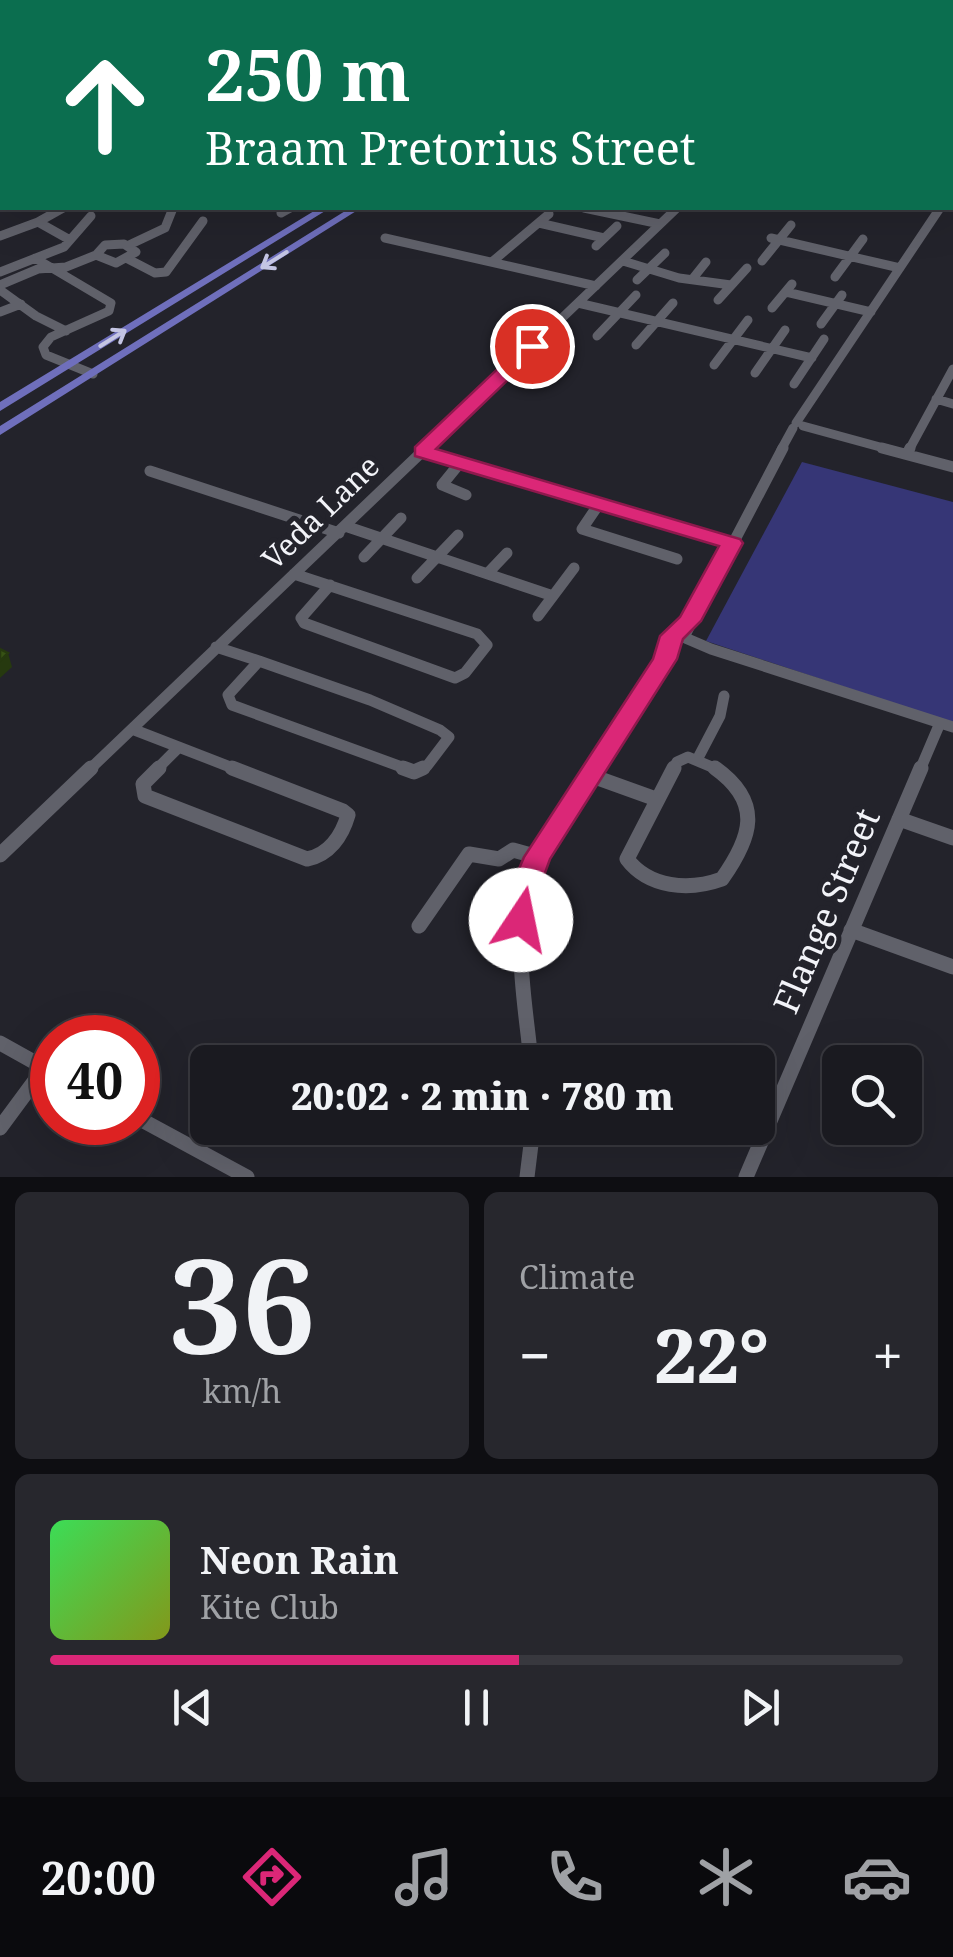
<!DOCTYPE html>
<meta charset="utf-8">
<style>
:root{--surface:#1a1a20;--page:#27272d;--text:#f1f3f6;--muted:#9fa1a5;--line:#38383e;--accent:#db2777}
body{margin:0;font-family:"Noto Serif",serif;background:var(--page);color:var(--text);height:100vh;display:flex;flex-direction:column;font-size:38px;white-space:nowrap}
*{box-sizing:border-box;margin:0}
p{font-size:32px;color:var(--muted)}
.icon{flex:none;width:55px;height:55px;fill:none;stroke:currentColor;stroke-width:2;stroke-linecap:round;stroke-linejoin:round}
.map{position:relative;height:1177px;overflow:hidden}
.sheet{display:flex;flex-direction:column;gap:15px;padding:15px;background:#0e0e12;flex:1}
.sheet>*{flex:none}
.guide{position:absolute;left:0px;top:0px;width:955px;height:210px;box-shadow:0 10px 40px #0002,0 0 0 2px var(--line);background:#0b6e4f;color:#fff;overflow:hidden}
.fabs{position:absolute;left:822px;top:1045px;display:grid;gap:20px}
.fabs a{display:grid;place-items:center;width:100px;height:100px;border-radius:15px;background:var(--surface);box-shadow:0 10px 40px #0002,0 0 0 2px var(--line);font-size:50px}
.speed{position:absolute;left:30px;top:1015px;display:flex;gap:20px;font-size:50px;font-weight:700;text-align:center}
.speed>*{display:grid;place-content:center;width:130px;height:130px;border-radius:50%;background:var(--surface);box-shadow:0 10px 40px #0002,0 0 0 2px var(--line);line-height:1}
.speed .limit{border:15px solid #d22;background:#fff;color:#111}
.pin{position:absolute;display:grid;place-items:center;width:85px;height:85px;color:#fff;margin:-42px;border:5px solid #fff;border-radius:50%;box-shadow:0 2px 10px #0007}
.me{position:absolute;width:110px;margin:-55px;rotate:11deg;stroke-linejoin:round;filter:drop-shadow(0 0 8px #0008)}
.turn{display:flex;align-items:center;gap:35px;height:210px;padding:0 40px;font-size:45px}
.turn .icon{width:130px;height:130px;stroke-width:2.5}
.turn b{display:block;font-size:70px;line-height:85px}
.big{font-size:75px;font-weight:800;line-height:1.1}
.sheet .widget{flex:1;display:flex;flex-direction:column;justify-content:center;gap:15px;min-width:0;padding:0 35px;border-radius:15px;background:var(--page)}
.sheet .dial{align-items:center;gap:0}
.dial b{font-size:130px;line-height:1}
.song{display:flex;align-items:center;gap:30px}
.cover{width:120px;height:120px;border-radius:15px;background:linear-gradient(135deg,hsl(130 70% 55%),hsl(70 70% 35%))}
.played{height:10px;border-radius:5px;background:linear-gradient(90deg,var(--accent) 55%,var(--line) 55%)}
.keys{display:flex;justify-content:space-around;direction:ltr}
.heat{display:flex;justify-content:space-between;align-items:center;font-size:55px;direction:ltr}
.sheet .tiles{flex:1;display:grid;gap:15px;grid-template-columns:1fr 1fr}
.widget:last-child{grid-column:span 2}
.trip{position:absolute;left:190px;top:1045px;width:585px;height:100px;border-radius:15px;background:var(--surface);box-shadow:0 10px 40px #0002,0 0 0 2px var(--line);font-weight:800;line-height:100px;text-align:center}
.tabs{display:flex;height:160px;justify-content:space-around;align-items:center;background:#0a0a0d;color:var(--muted)}
.tabs .icon{width:70px;height:70px}
.tabs .on{color:var(--accent)}
.tabs b{font-size:45px;color:var(--text)}
.map>svg:first-child{display:block}
.green{fill:#363676}
.lines{fill:none;stroke-linecap:round;stroke-linejoin:round}
.minor-far3{stroke:#60616a;stroke-width:8}
.minor-far2{stroke:#60616a;stroke-width:9}
.minor-far1{stroke:#60616a;stroke-width:11}
.minor{stroke:#60616a;stroke-width:15}
.major{fill:#6f6fbc;fill-rule:evenodd}
.shaded-wall{fill:#26390f}
.building{fill:#375215;stroke:#26390f;stroke-width:2.5}
.oneway{stroke:#c4c5e3}
.route{fill:#db2777;stroke:#8e194d;stroke-width:2.5}
.labels{text-anchor:middle;stroke-width:10;stroke-linejoin:round;paint-order:stroke}
.street-label{font-size:30px;fill:#f2f3f8;stroke:#23232b}
.near-street-label{font-size:35px;fill:#f2f3f8;stroke:#23232b}
</style>
<div class="map">
<svg width="953" height="1177" viewBox="0 0 953 1177">
<rect width="100%" height="100%" fill="#23232b"/>
<path class="green" d="M802 462 953 502V723L706 641Z"/>
<g class="lines">
<path class="minor-far3" d="M96 0 105 2"/>
<path class="minor-far2" d="M584 208 660 224
M281 213 290 208
M38 222 63 208
M539 223 604 238
M0 236 38 222 70 240
M385 238 596 286
M771 238 900 268
M124 244 136 252 116 263 96 255 105 245Z
M129 245 165 228 173 208
M596 246 617 226
M35 258 111 303 109 311 51 337 43 347 46 355 93 374
M128 259 155 273 166 272 203 221
M493 261 549 214
M623 261 679 278 731 285
M762 261 791 225
M0 272 64 247 91 216
M694 277 706 262
M835 277 863 239
M637 280 665 253
M0 285 38 269 66 267 96 255
M0 290 36 316 66 331
M786 292 871 312
M718 300 747 268
M578 303 812 358
M772 308 792 284
M0 312 21 304
M821 324 842 295
M597 336 636 295
M636 345 673 303
M714 365 748 320
M755 373 785 330
M794 384 824 339
M936 399 953 404
M796 423 940 208
M803 426 891 450
M424 450 677 208
M781 450 793 428
M909 450 953 369"/>
<path class="minor-far1" d="M882 448 953 467
M422 452 732 543
M907 454 910 448
M459 464 442 485 466 495
M150 471 339 533
M599 504 582 529 677 559
M345 526 553 596
M364 557 401 518
M488 573 507 553
M294 574 477 634 487 645 465 673 455 678 304 623 301 618 330 585
M417 578 458 535
M538 616 574 568
M676 634 711 649 953 727
M685 635 783 448
M216 647 259 661
M259 661 370 700 440 730 449 737 427 766 418 770
M259 661 228 695 232 705 410 770
M132 729 238 770
M698 758 720 716 724 696
M89 770 426 448
M156 770 178 748
M594 770 665 659 671 642
M673 770 677 762 688 757 719 770
M920 770 940 723"/>
<path class="minor" d="M159 768 143 784 145 796 307 859C329 855 342 836 348 815L343 811 232 768
M403 768 414 772 423 768
M674 768 627 859C649 888 689 891 722 879 751 838 764 803 715 768
M592 776 656 799
M899 819 953 838
M0 855 91 768
M419 926 469 854 499 859 513 850 538 857
M851 930 953 967
M0 1043 52 1072
M531 1062C525 996 508 924 537 861 551 828 576 798 595 768
M138 1118 247 1177
M0 1128 45 1067
M527 1177 533 1128
M746 1177 921 768"/>
<path class="major" d="M655 0H665L662 2H654Z
M681 0H691L688 2H680Z
M319 208H330L0 411V402Z
M350 208H361L0 435V426Z"/>
</g>
<path class="shaded-wall" d="M8 653 12 667 0 678V661Z"/>
<path class="building" d="M0 649 8 653 0 661Z"/>
<defs><path id="oneway-shaft" d="M-6 0H5M1.5-3L5.5 0L1.5 3" fill="none" stroke-width="1.6" stroke-linecap="round" stroke-linejoin="round" transform="scale(2.5)"/></defs>
<g class="oneway">
<use href="#oneway-shaft" transform="translate(274 260) rotate(148)"/>
<use href="#oneway-shaft" transform="translate(113 338) rotate(-32)"/>
</g>
<path class="route" d="M532 340 539 342V350L436 449 740 539 743 543 701 621 683 639 677 659 550 859 538 892 531 928 521 931 511 928C499 906 516 877 524 857L653 659 660 636 680 617 719 546 415 456V447L526 342Z"/>
<g class="labels">
<g class="street-label">
<text transform="translate(321 513) rotate(-44)" y="10">Veda Lane</text>
</g>
<g class="near-street-label">
<text transform="translate(827 911) rotate(-67)" y="12">Flange Street</text>
</g>
</g>
</svg>
<div class="fabs">
<a><svg class="icon" aria-label="search" viewBox="0 0 24 24"><circle cx="10" cy="10" r="6"/><path d="M15 15l6 6"/></svg></a>
</div>
<div class="speed"><div class="limit">40</div></div>
<div class="pin" style="left:532px;top:346px;background:#d93025"><svg class="icon" aria-label="arrive" viewBox="0 0 24 24"><path d="M6 21V4h12l-3 4 3 4H6"/></svg></div>
<svg class="me" style="left:521px;top:920px" viewBox="-20 -20 40 40"><circle r="19" fill="#fff"/><path d="M0-13L10 11 0 6-10 11z" fill="#db2777"/></svg>
<div class="trip">20:02 · 2 min · 780 m</div>
<div class="guide">
<div class="turn"><svg class="icon" aria-label="ahead" viewBox="0 0 24 24"><path d="M12 20V5M6 11l6-6 6 6"/></svg><div><b>250 m</b>Braam Pretorius Street</div></div>
</div>
</div>
<section class="sheet">
<div class="tiles">
<div class="widget dial"><b>36</b><p>km/h</p></div>
<div class="widget"><p>Climate</p>
<div class="heat"><a>−</a><b class="big">22°</b><a>+</a></div>
</div>
<div class="widget">
<div class="song"><i class="cover"></i><div><b>Neon Rain</b><p>Kite Club</p></div></div>
<div class="played"></div>
<div class="keys"><svg class="icon" aria-label="previous" viewBox="0 0 24 24"><path d="M18 5L8 12l10 7zM5 5v14"/></svg><svg class="icon" aria-label="pause" viewBox="0 0 24 24"><path d="M8 5v14M16 5v14"/></svg><svg class="icon" aria-label="next" viewBox="0 0 24 24"><path d="M6 5l10 7-10 7zM19 5v14"/></svg></div>
</div>
</div>
</section>
<nav class="tabs">
<b>20:00</b>
<svg class="icon on" aria-label="directions" viewBox="0 0 24 24"><path d="M12 3l9 9-9 9-9-9zM9 14v-3h6M13 9l2 2-2 2"/></svg>
<svg class="icon" aria-label="music" viewBox="0 0 24 24"><path d="M9 18V5l10-2v13"/><circle cx="6" cy="18" r="3"/><circle cx="16" cy="16" r="3"/></svg>
<svg class="icon" aria-label="phone" viewBox="0 0 24 24"><path d="M5 4h4l2 5-3 2q2 4 5 5l2-3 5 2v4C11 20 4 13 5 4z"/></svg>
<svg class="icon" aria-label="climate" viewBox="0 0 24 24"><path d="M12 3v18M4 7l16 10M4 17L20 7"/></svg>
<svg class="icon" aria-label="car" viewBox="0 0 24 24"><path d="M5 17H2v-5l4-1 3-4h7l3 4 3 1v5h-3M9 17h6M6 11h13"/><circle cx="7" cy="17" r="2"/><circle cx="17" cy="17" r="2"/></svg>
</nav>
